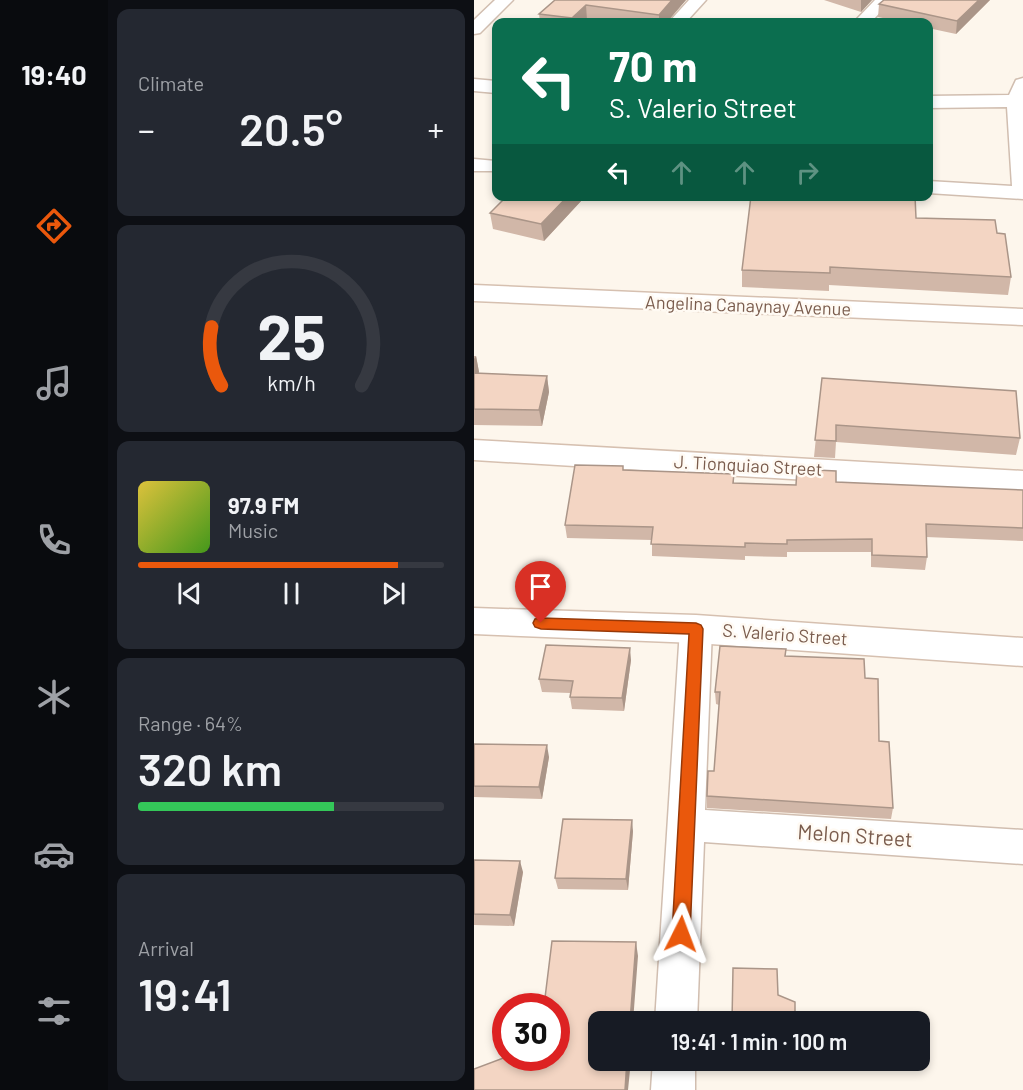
<!DOCTYPE html>
<meta charset="utf-8">
<style>
:root{--surface:#171b24;--page:#242831;--text:#f1f3f6;--muted:#9ea1a6;--line:#363941;--accent:#ea580c}
body{margin:0;font-family:Barlow,sans-serif;background:var(--page);color:var(--text);height:100vh;display:flex;flex-direction:column;font-size:22px;white-space:nowrap}
*{box-sizing:border-box;margin:0}
p{font-size:20px;color:var(--muted)}
.icon{flex:none;width:33px;height:33px;fill:none;stroke:currentColor;stroke-width:2;stroke-linecap:round;stroke-linejoin:round}
.map{position:relative;flex:1;overflow:hidden}
.side{display:flex;flex-direction:column;gap:9px;padding:9px;background:#0d0f14;width:366px}
.side>*{flex:none}
.hud{position:absolute;left:18px;top:18px;width:441px;height:183px;border-radius:12px;box-shadow:0 3px 9px #0003;background:#0b6e4f;color:#fff;overflow:hidden}
.speed{position:absolute;left:18px;top:993px;display:flex;gap:12px;font-size:30px;font-weight:700;text-align:center}
.speed>*{display:grid;place-content:center;width:78px;height:78px;border-radius:50%;background:var(--surface);box-shadow:0 3px 9px #0003;line-height:1}
.speed .limit{border:9px solid #d22;background:#fff;color:#111}
.pin{position:absolute;display:grid;place-items:center;width:51px;height:51px;color:#fff;margin:-62px -26px;border-radius:50% 50% 50% 0;rotate:-45deg;box-shadow:0 0 6px #0007}
.pin .icon{rotate:45deg}
.me{position:absolute;width:66px;margin:-33px;rotate:3deg;stroke-linejoin:round;filter:drop-shadow(0 0 4px #0008)}
.turn{display:flex;align-items:center;gap:21px;height:126px;padding:0 18px;font-size:27px}
.turn .icon{width:78px;height:78px;stroke-width:2.5}
.turn b{display:block;font-size:42px;line-height:51px}
.lanes{display:flex;align-items:center;height:57px;padding:0 18px;background:#0003;justify-content:center;gap:30px;direction:ltr}
.lanes .off{opacity:.35}
.big{font-size:45px;font-weight:600;line-height:1.1}
.side .tile{flex:1;display:flex;flex-direction:column;justify-content:center;gap:9px;min-width:0;padding:0 21px;border-radius:12px;background:var(--page)}
.side .dial{align-items:center;gap:0}
.dial svg{height:156px;overflow:visible;fill:none;stroke:var(--line);stroke-width:7;stroke-linecap:round;text-anchor:middle}
.dial text{fill:var(--text);stroke:none}
.song{display:flex;align-items:center;gap:18px}
.cover{width:72px;height:72px;border-radius:9px;background:linear-gradient(135deg,hsl(50 70% 55%),hsl(100 70% 35%))}
.played{height:6px;border-radius:3px;background:linear-gradient(90deg,var(--accent) 85%,var(--line) 85%)}
.keys{display:flex;justify-content:space-around;direction:ltr}
.heat{display:flex;justify-content:space-between;align-items:center;font-size:33px;direction:ltr}
.charge{height:9px;border-radius:4px;background:linear-gradient(90deg,#34c759 64%,var(--line) 0)}
.trip{position:absolute;left:114px;top:1011px;width:342px;height:60px;border-radius:12px;background:var(--surface);box-shadow:0 3px 9px #0003;font-weight:600;line-height:60px;text-align:center}
main{display:flex;flex:1;min-height:0}
.menu{display:flex;flex-direction:column;width:108px;justify-content:space-around;align-items:center;background:#090b0e;color:var(--muted)}
.menu .icon{width:42px;height:42px}
.menu .selected{color:var(--accent)}
.menu b{font-size:27px;color:var(--text)}
.map>svg:first-child{display:block}
.lines{fill:none;stroke-linecap:round;stroke-linejoin:round}
.street-casing{stroke:#d1beb0;stroke-width:3}
.secondary-casing{stroke:#d6c0b0;stroke-width:3}
.street{fill:#fff;fill-rule:evenodd}
.secondary{fill:#fff;fill-rule:evenodd}
.wall{fill:#d1b7a8}
.shaded-wall{fill:#aa9588}
.building{fill:#f3d5c3;stroke:#aa9588;stroke-width:1.5}
.route{fill:#ea580c;stroke:#983908;stroke-width:1.5}
.labels{text-anchor:middle;stroke-width:5;stroke-linejoin:round;paint-order:stroke}
.street-label{font-size:18px;fill:#7a5c4d;stroke:#fffaf3}
.near-street-label{font-size:21px;fill:#7a5c4d;stroke:#fffaf3}
</style>
<main>
<nav class="menu">
<b>19:40</b>
<svg class="icon selected" aria-label="directions" viewBox="0 0 24 24"><path d="M12 3l9 9-9 9-9-9zM9 14v-3h6M13 9l2 2-2 2"/></svg>
<svg class="icon" aria-label="music" viewBox="0 0 24 24"><path d="M9 18V5l10-2v13"/><circle cx="6" cy="18" r="3"/><circle cx="16" cy="16" r="3"/></svg>
<svg class="icon" aria-label="phone" viewBox="0 0 24 24"><path d="M5 4h4l2 5-3 2q2 4 5 5l2-3 5 2v4C11 20 4 13 5 4z"/></svg>
<svg class="icon" aria-label="climate" viewBox="0 0 24 24"><path d="M12 3v18M4 7l16 10M4 17L20 7"/></svg>
<svg class="icon" aria-label="car" viewBox="0 0 24 24"><path d="M5 17H2v-5l4-1 3-4h7l3 4 3 1v5h-3M9 17h6M6 11h13"/><circle cx="7" cy="17" r="2"/><circle cx="17" cy="17" r="2"/></svg>
<svg class="icon" aria-label="filters" viewBox="0 0 24 24"><path d="M4 7h16M4 17h16"/><circle cx="9" cy="7" r="2"/><circle cx="15" cy="17" r="2"/></svg>
</nav>
<section class="side">
<div class="tile"><p>Climate</p>
<div class="heat"><a>−</a><b class="big">20.5°</b><a>+</a></div>
</div>
<div class="tile dial"><svg viewBox="0 0 100 80">
<path d="M14 69A42 42 0 1 1 86 69"/>
<path d="M14 69A42 42 0 0 1 9 39" stroke="#ea580c"/>
<text x="50" y="56" font-size="32" font-weight="700">25</text>
<text x="50" y="72" font-size="11">km/h</text>
</svg></div>
<div class="tile">
<div class="song"><i class="cover"></i><div><b>97.9 FM</b><p>Music</p></div></div>
<div class="played"></div>
<div class="keys"><svg class="icon" aria-label="previous" viewBox="0 0 24 24"><path d="M18 5L8 12l10 7zM5 5v14"/></svg><svg class="icon" aria-label="pause" viewBox="0 0 24 24"><path d="M8 5v14M16 5v14"/></svg><svg class="icon" aria-label="next" viewBox="0 0 24 24"><path d="M6 5l10 7-10 7zM19 5v14"/></svg></div>
</div>
<div class="tile"><p>Range · 64%</p><b class="big">320 km</b><div class="charge"></div></div>
<div class="tile"><p>Arrival</p><b class="big">19:41</b></div>
</section>
<div class="map">
<svg width="549" height="1090" viewBox="0 0 549 1090">
<rect width="100%" height="100%" fill="#fdf6ec"/>
<g class="lines">
<defs>
<path id="street" d="M21 0H39L6 33 0 34V20Z
M215 0H232L212 22H195Z
M401 0H418L397 22H380Z
M549 78V199L454 193V181L538 186 533 107 454 108V96L535 95 542 80Z
M0 79 22 81V93L0 91Z
M0 159 22 161V171H0Z
M222 617 233 620 238 629 231 810 549 830V864L230 842 223 1022H181L206 629 211 620Z
M179 1060H221V1090H177Z"/>
<path id="secondary" d="M0 285 549 309V325L0 301Z
M0 440 549 471V493L0 460Z
M0 608 222 615 549 638V666L222 643 0 634Z"/>
</defs>
<use href="#street" class="street-casing"/>
<use href="#secondary" class="secondary-casing"/>
<use href="#street" class="street"/>
<use href="#secondary" class="secondary"/>
</g>
<path class="wall" d="M81 0H212L193 22H128L113 20 111 22H66L65 14Z
M350 0H398L387 12Z
M516 0 482 34 454 28V22H428L404 17 405 4Z
M108 200 70 241 19 229 16 213Z
M442 218 523 233 537 277 534 295 355 285V291L268 287V270Z
M0 356H2L5 372 4 373 73 376 75 392 68 426 0 425Z
M348 378 546 438 542 455 362 442 361 458 340 457Z
M150 470 260 474V483L322 485 362 482 549 490V541L452 537 453 557 451 570 397 567V552H313V557L271 556V560L178 556V540L93 538 91 525Z
M311 656 391 678 419 808 417 819 233 808V796L240 771 245 705 242 704 241 692Z
M157 660 150 711 98 709 96 697V693L68 692 65 679Z
M0 744 75 757 68 799 0 797Z
M159 831 154 890 84 889 81 878Z
M0 860 49 872 40 926 0 925Z"/>
<path class="shaded-wall" d="M198 0H212L193 22H185V15Z
M387 0H398L387 12Z
M505 0H516L482 34 483 21Z
M112 5 113 20 111 22H99L98 18Z
M94 196H107L108 200 70 241 67 224Z
M2 356 5 372 0 383V359Z
M73 376 75 392 68 426 65 410Z
M156 648 157 660 150 711 148 698Z
M73 745 75 757 68 799 65 787Z
M158 820 159 831 154 890 152 879Z
M46 861 49 872 40 926 36 915Z
M162 942 164 956 159 1022H156Z
M153 1060H157L154 1090H151Z"/>
<path class="building" d="M81 0H198L185 15 112 5 98 18 65 14Z
M410 0H505L483 21 405 4Z
M33 196H94L67 224 16 213Z
M277 196H441L442 218 521 220 523 233 531 234 537 277 356 267V273L268 270Z
M0 373 73 376 65 410 0 409Z
M348 378 542 391 546 438 362 425V441L341 440Z
M101 465 149 466V470L260 474 259 483 322 485 323 469 362 471V482L549 490V528L452 524 453 557 398 555V539L313 540V544L271 543V547L177 544 179 527 91 525Z
M72 645 156 648 148 698 96 697 99 681 65 679Z
M246 646 312 649 311 656 390 659 391 678 404 679 405 741 415 742 419 808 233 796 234 771H240L246 692H241Z
M0 744 73 745 65 787 0 786Z
M89 819 158 820 152 879 81 878Z
M0 860 46 861 36 915 0 914Z
M78 941 162 942 156 1022H124V1060H153L151 1090H0V1069L32 1057 82 1058V1006H70Z
M259 968 303 969 304 995 321 1002V1022H258Z"/>
<path class="route" d="M67 618 222 623 227 625 229 629 216 934 213 940 207 943 200 940 198 934 215 634 67 629 61 627 59 623 61 619Z"/>
<g class="labels">
<g class="street-label">
<text transform="translate(274 306) rotate(2)" y="6">Angelina Canaynay Avenue</text>
<text transform="translate(274 466) rotate(3)" y="6">J. Tionquiao Street</text>
<text transform="translate(311 635) rotate(4)" y="6">S. Valerio Street</text>
</g>
<g class="near-street-label">
<text transform="translate(381 836) rotate(4)" y="7">Melon Street</text>
</g>
</g>
</svg>
<div class="speed"><div class="limit">30</div></div>
<div class="pin" style="left:67px;top:623px;background:#d93025"><svg class="icon" aria-label="arrive" viewBox="0 0 24 24"><path d="M6 21V4h12l-3 4 3 4H6"/></svg></div>
<svg class="me" style="left:207px;top:934px" viewBox="-20 -20 40 40"><path d="M0-17L14 15 0 8-14 15z" fill="#ea580c" stroke="#fff" stroke-width="4"/></svg>
<div class="trip">19:41 · 1 min · 100 m</div>
<div class="hud">
<div class="turn"><svg class="icon" aria-label="left" viewBox="0 0 24 24"><path d="M17 20v-9H6M10 6l-5 5 5 5"/></svg><div><b>70 m</b>S. Valerio Street</div></div>
<div class="lanes"><svg class="icon" aria-label="left" viewBox="0 0 24 24"><path d="M17 20v-9H6M10 6l-5 5 5 5"/></svg><svg class="icon off" aria-label="ahead" viewBox="0 0 24 24"><path d="M12 20V5M6 11l6-6 6 6"/></svg><svg class="icon off" aria-label="ahead" viewBox="0 0 24 24"><path d="M12 20V5M6 11l6-6 6 6"/></svg><svg class="icon off" aria-label="right" viewBox="0 0 24 24"><path d="M7 20v-9h11M14 6l5 5-5 5"/></svg></div>
</div>
</div>
</main>
